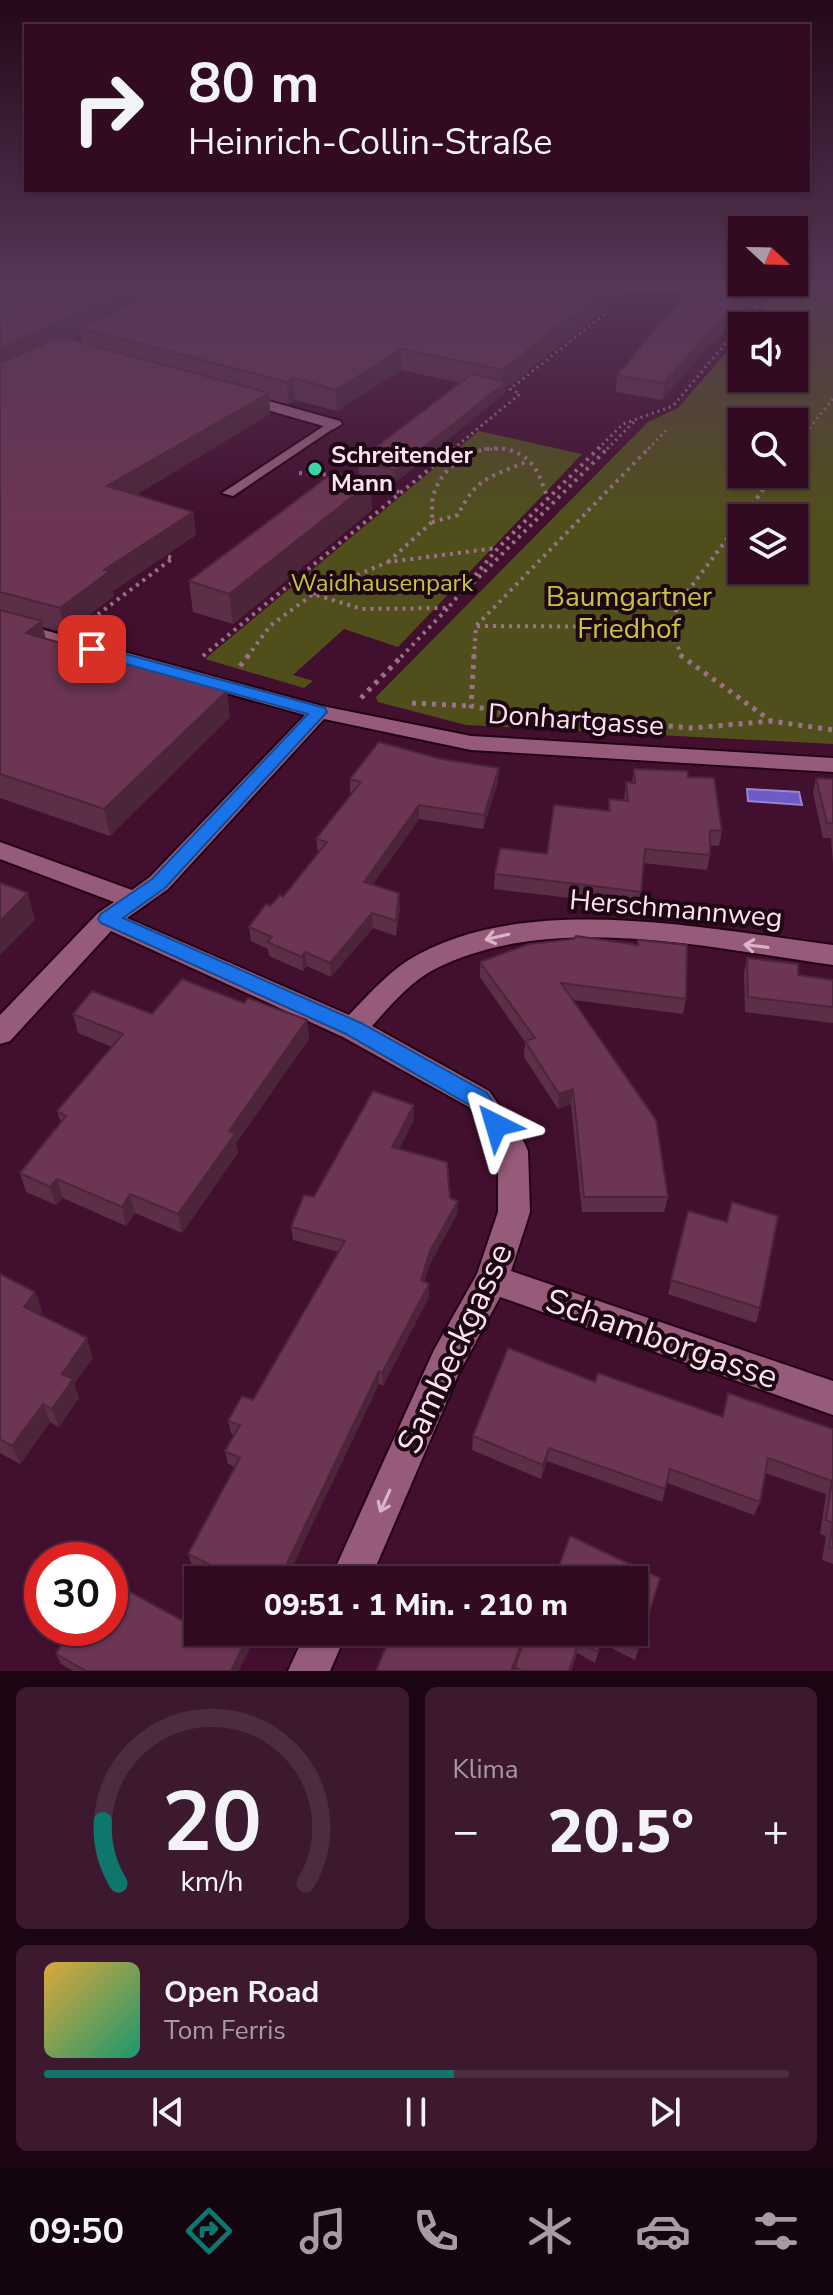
<!DOCTYPE html>
<html lang="de">
<meta charset="utf-8">
<style>
:root{--surface:#320b22;--page:#3d192f;--text:#f1f3f6;--muted:#a89ba5;--line:#4d2b40;--accent:#0f766e}
body{margin:0;font-family:"Nunito Sans",sans-serif;background:var(--page);color:var(--text);height:100vh;display:flex;flex-direction:column;font-size:30px;white-space:nowrap}
*{box-sizing:border-box;margin:0}
p{font-size:26px;color:var(--muted)}
.icon{flex:none;width:44px;height:44px;fill:none;stroke:currentColor;stroke-width:2;stroke-linecap:round;stroke-linejoin:round}
.map{position:relative;height:1671px;overflow:hidden}
.sheet{display:flex;flex-direction:column;gap:16px;padding:16px;background:#1c0613;flex:1}
.sheet>*{flex:none}
.banner{position:absolute;left:24px;top:24px;width:786px;height:168px;border-radius:0px;box-shadow:0 2px 6px #0004,0 0 0 2px var(--line);background:#320b22;color:var(--text);overflow:hidden}
.needle{width:52px;rotate:112deg}
.fabs{position:absolute;left:728px;top:216px;display:grid;gap:16px}
.fabs a{display:grid;place-items:center;width:80px;height:80px;border-radius:0px;background:var(--surface);box-shadow:0 2px 6px #0004,0 0 0 2px var(--line);font-size:40px}
.speed{position:absolute;left:24px;top:1542px;display:flex;gap:16px;font-size:40px;font-weight:700;text-align:center}
.speed>*{display:grid;place-content:center;width:104px;height:104px;border-radius:50%;background:var(--surface);box-shadow:0 2px 6px #0004,0 0 0 2px var(--line);line-height:1}
.speed .limit{border:12px solid #d22;background:#fff;color:#111}
.pin{position:absolute;display:grid;place-items:center;width:68px;height:68px;color:#fff;margin:-34px;border-radius:16px;box-shadow:0 4px 12px #0006}
.me{position:absolute;width:88px;margin:-44px;rotate:320deg;stroke-linejoin:round;filter:drop-shadow(0 0 6px #0008)}
.turn{display:flex;align-items:center;gap:28px;height:168px;padding:0 32px;font-size:36px}
.turn .icon{width:104px;height:104px;stroke-width:2.5}
.turn b{display:block;font-size:56px;line-height:68px}
.big{font-size:60px;font-weight:800;line-height:1.1}
.sheet .card{flex:1;display:flex;flex-direction:column;justify-content:center;gap:12px;min-width:0;padding:0 28px;border-radius:12px;background:var(--page)}
.sheet .dial{align-items:center;gap:0}
.dial svg{height:208px;overflow:visible;fill:none;stroke:var(--line);stroke-width:7;stroke-linecap:round;text-anchor:middle}
.dial text{fill:var(--text);stroke:none}
.song{display:flex;align-items:center;gap:24px}
.cover{width:96px;height:96px;border-radius:12px;background:linear-gradient(135deg,hsl(40 70% 55%),hsl(160 70% 35%))}
.played{height:8px;border-radius:4px;background:linear-gradient(90deg,var(--accent) 55%,var(--line) 55%)}
.keys{display:flex;justify-content:space-around;direction:ltr}
.heat{display:flex;justify-content:space-between;align-items:center;font-size:44px;direction:ltr}
.sheet .tiles{flex:1;display:grid;gap:16px;grid-template-columns:1fr 1fr}
.card:last-child{grid-column:span 2}
.trip{position:absolute;left:184px;top:1566px;width:464px;height:80px;border-radius:0px;background:var(--surface);box-shadow:0 2px 6px #0004,0 0 0 2px var(--line);font-weight:800;line-height:80px;text-align:center}
.dock{display:flex;height:128px;justify-content:space-around;align-items:center;background:#14040e;color:var(--muted)}
.dock .icon{width:56px;height:56px}
.dock .active{color:var(--accent)}
.dock b{font-size:36px;color:var(--text)}
.map>svg:first-child{display:block}
.green{fill:#504f1c;fill-rule:evenodd}
.water{fill:#6d5cc4;stroke:#9884d1;stroke-width:2}
.lines{fill:none;stroke-linecap:round;stroke-linejoin:round}
.lane-casing{stroke:#230015;stroke-width:4}
.street-casing{stroke:#230015;stroke-width:4}
.secondary-casing{stroke:#230015;stroke-width:4}
.path-far2{stroke:#9a7188;stroke-width:3;stroke-dasharray:2 4;stroke-linecap:butt}
.path-far1{stroke:#9a7188;stroke-width:4;stroke-dasharray:3 5;stroke-linecap:butt}
.path{stroke:#9a7188;stroke-width:5;stroke-dasharray:4 6;stroke-linecap:butt}
.lane{fill:#965b7a;fill-rule:evenodd}
.street{fill:#965b7a;fill-rule:evenodd}
.secondary{fill:#965b7a;fill-rule:evenodd}
.wall{fill:#5d2e47;fill-rule:evenodd}
.shaded-wall{fill:#4c253a}
.building{fill:#6c3553;stroke:#4c253a;stroke-width:2}
.oneway{stroke:#dab3c6}
.route{fill:#1a73e8;stroke:#114b97;stroke-width:2}
.poi-dot{fill:#3ad4a5;stroke:#1d0713;stroke-width:3}
.labels{text-anchor:middle;stroke-width:8;stroke-linejoin:round;paint-order:stroke}
.far-poi-label{font-size:24px;font-weight:bold;fill:#fee2ef;stroke:#1d0713;text-anchor:start}
.far-park-label{font-size:24px;fill:#c8c440;stroke:#1d0713}
.park-label{font-size:28px;fill:#c8c440;stroke:#1d0713}
.street-label{font-size:28px;fill:#fee2ef;stroke:#1d0713}
.near-street-label{font-size:34px;fill:#fee2ef;stroke:#1d0713}
</style>
<div class="map">
<svg width="833" height="1671" viewBox="0 0 833 1671">
<rect width="100%" height="100%" fill="#430f2e"/>
<path class="green" d="M833 287V744L466 725 378 702 376 697 648 422 678 408 742 334V378H794V326H748L776 292ZM742 422H794V474H742ZM742 518H794V570H742Z
M479 431 582 454 398 647 344 629 293 675 313 681 304 688 205 659Z"/>
<path class="water" d="M747 789 799 792 802 805 748 801Z"/>
<g class="lines">
<defs>
<path id="lane" d="M330 422 340 424 233 496 222 493Z"/>
<path id="street" d="M240 393 340 421 342 424 334 429 235 401V395Z
M0 618 322 706 471 736 833 758V772L471 750 324 719 168 889 127 918 349 1015C367 996 385 976 407 961 521 889 707 929 833 945V965C709 948 552 910 435 969 410 982 391 1005 372 1026L489 1091 524 1142 528 1151 530 1212 511 1271 833 1381V1415L500 1297 459 1373 370 1580H330L434 1350 477 1274 498 1212V1153L469 1107 343 1037 111 931 10 1041 0 1044V1015L98 913 114 902 0 859V842L132 890 150 877 305 715 0 630Z
M306 1632H347L330 1671H288Z"/>
<path id="secondary" d="M570 284H786L780 288 646 292 576 288Z"/>
</defs>
<use href="#lane" class="lane-casing"/>
<use href="#street" class="street-casing"/>
<use href="#secondary" class="secondary-casing"/>
<path class="path-far2" d="M794 447 833 399
M453 449 520 394 510 389 611 309
M484 449H507
M598 449 623 424 673 406 756 307
M607 449 635 421
M648 449 668 429"/>
<path class="path-far1" d="M299 473 333 475
M366 483 399 492
M743 518 774 474
M432 522 458 515C476 477 491 477 528 461
M388 562 432 522C433 514 431 505 433 497 442 458 496 432 528 460 539 470 543 486 548 499
M473 583 609 447
M313 594 388 562 497 548
M85 624 173 558 165 556
M477 626 670 627
M203 656 456 447
M247 657 270 626 313 594 362 609 448 608 498 548 600 447
M401 657 449 607
M474 657 476 626 650 447
M682 657 670 627 679 603 742 519"/>
<path class="path" d="M474 655 471 706 503 712 693 728 771 721
M680 655 771 721 833 730
M240 666 249 655
M361 698 403 655
M412 703 471 706"/>
<use href="#lane" class="lane"/>
<use href="#street" class="street"/>
<use href="#secondary" class="secondary"/>
</g>
<path class="wall" d="M0 284 623 294 506 388 505 393 395 483 359 474 358 461 461 383 401 370 337 411 295 400 288 404 269 399 270 414 136 495 193 512 196 535 113 591 114 596 65 633 43 627 45 638 230 717 110 836 0 798ZM81 334 82 343 69 339Z
M694 284H758L757 292 662 400 616 392 617 375Z
M372 510 233 624 193 612 189 581Z
M634 769 688 777 722 831 719 846 710 845V855L707 870 643 863 639 906 494 889 495 874 547 854 608 811 609 799 624 800 626 782H632Z
M816 778 833 779V864L831 838H823L813 793Z
M350 779 498 782 483 829 419 819 373 884 400 907 396 936 373 928 331 977 307 966 303 971 269 956 268 949 251 941 249 927 270 906 283 897 318 853 316 839 352 793H350Z
M747 958 798 975 833 980V1023L745 1012 744 973Z
M480 962 686 999 683 1014 573 1000 668 1197 664 1212H582L571 1104 558 1109 524 1057 525 1042 480 977Z
M244 1003 307 1020 309 1039 236 1143 238 1153 182 1233 135 1213 126 1226 63 1198 56 1205 26 1192 20 1173 61 1123 57 1111 112 1047 78 1033 73 1014H152Z
M414 1119 399 1149 450 1198 458 1201 457 1214 430 1264 424 1281 429 1284V1297L383 1386 379 1384 286 1580H220L192 1566 188 1554 235 1467 228 1464 225 1451 234 1435 231 1433 228 1421 253 1400 339 1252 293 1240 291 1227 314 1197Z
M732 1202 760 1308 756 1323 668 1294 688 1211 727 1222Z
M0 1274 35 1292 42 1311 39 1315 93 1358 74 1384 79 1398 59 1427 50 1422 20 1464 0 1453Z
M595 1382 722 1416 728 1393 833 1429V1564L822 1560 826 1536 820 1534 826 1494 765 1473 760 1502 754 1515 667 1483 662 1502 547 1461 541 1479 472 1450 473 1436Z
M660 1578 635 1660 601 1643 595 1663 577 1653 571 1671H514L515 1669 514 1671 522 1643 520 1651 527 1632H634Z
M56 1654 239 1671H73L61 1664Z"/>
<path class="shaded-wall" d="M144 284H189L80 328 81 334 0 371V348Z
M464 284H494L464 301Z
M612 284H624L623 294 506 388 505 393 395 483V470L502 384 503 370Z
M752 284H758L757 292 662 400 664 383Z
M401 349V370L337 411 336 390Z
M293 378 295 400 288 404 287 382Z
M269 393 270 414 111 510 107 486Z
M371 482 372 510 233 624 229 594Z
M193 512 196 535 113 591 114 596 65 633 60 608 104 570Z
M42 621 47 646 26 633Z
M227 691 230 717 110 836 104 809Z
M499 768 498 782 483 829 484 815Z
M419 805V819L365 896 364 882Z
M28 893 35 920 0 955V921Z
M399 893 400 907 396 936V921Z
M372 913 373 928 331 977 330 963Z
M305 952 307 966 303 971 302 957Z
M307 1020 309 1039 236 1143 238 1153 182 1233 178 1214 229 1131Z
M573 1089 571 1104 558 1109 559 1094Z
M414 1105V1119L393 1161 392 1147Z
M57 1179 63 1198 56 1205 50 1187Z
M130 1194 135 1213 126 1226 122 1207Z
M458 1201 457 1214 430 1264 420 1293 421 1280 430 1251Z
M429 1284V1297L383 1386 382 1373Z
M35 1292 42 1311 31 1326 24 1307Z
M87 1338 93 1358 74 1384 79 1398 59 1427 52 1409 62 1374Z
M379 1371V1384L286 1580H279Z
M43 1404 50 1422 20 1464 12 1446Z
M549 1448 547 1461 541 1479 543 1465Z
M250 1632H258L239 1671H231Z
M522 1643 520 1655 514 1671H511Z"/>
<path class="building" d="M0 284H144L0 348Z
M175 284H464V286L476 289 484 284H612L503 370 401 349 336 390 293 378 287 382 80 328Z
M694 284H752L664 383 617 375Z
M60 337 269 393 107 486 193 512 104 570 110 571 60 608 0 592V363Z
M472 374 506 382 395 470 358 461Z
M334 472 371 482 229 594 189 581Z
M0 610 42 621 26 633 227 691 104 809 0 774Z
M379 742 441 759 499 768 484 815 419 805 364 882 399 893 396 921 372 913 330 963 305 952 302 957 267 942 272 937 249 927 266 904 270 906 280 895 283 897 327 842 316 839 361 782 350 779Z
M634 769 687 771 688 777 714 778 722 831 710 830V855L645 849 641 892 495 874 500 848 547 854 554 805 610 811 609 799 628 801 626 782 635 783Z
M816 778 833 779V823H827Z
M0 883 28 893 0 921Z
M576 936 638 945V940L687 945 686 999 561 983 656 1120 668 1197H584L573 1089 559 1094 525 1041 535 1038 480 962 529 944 574 939Z
M747 958 798 964V975L833 980V1007L748 997Z
M182 979 244 1003 248 998 307 1020 229 1131 235 1134 178 1214 130 1194 122 1207 57 1179 50 1187 20 1173 66 1116 57 1111 123 1034 73 1014 92 991 152 1014Z
M373 1091 414 1105 392 1147 447 1162 450 1198 458 1201 430 1251 421 1280 429 1284 382 1373 379 1371 279 1580H226L229 1574 188 1554 240 1458 225 1451 240 1425 228 1421 242 1396 253 1400 345 1241 291 1227 304 1195 314 1197Z
M732 1202 778 1216 760 1308 671 1280 688 1211 727 1222Z
M0 1274 35 1292 24 1307 87 1338 62 1374 73 1379 52 1409 43 1404 12 1446 0 1439Z
M508 1348 595 1382 598 1373 723 1417 728 1393 833 1429V1548L829 1547 833 1523 826 1520 832 1481 768 1458 760 1502 670 1469 665 1489 549 1448 543 1465 473 1436Z
M570 1536 660 1578 638 1649 604 1632H634V1580H554Z
M110 1581 198 1629V1632H250L231 1671H86L56 1654 71 1628H110Z
M392 1632H500L522 1643 511 1671H376Z
M527 1632H603L598 1652 579 1642 569 1671H522L515 1667Z"/>
<defs><path id="oneway-shaft" d="M-6 0H5M1.5-3L5.5 0L1.5 3" fill="none" stroke-width="1.6" stroke-linecap="round" stroke-linejoin="round" transform="scale(2)"/></defs>
<g class="oneway">
<use href="#oneway-shaft" transform="translate(497 937) rotate(167)"/>
<use href="#oneway-shaft" transform="translate(756 946) rotate(-173)"/>
<use href="#oneway-shaft" transform="translate(385 1501) rotate(114)"/>
</g>
<linearGradient id="sky" x2="0" y2="1"><stop stop-color="#250819"/><stop offset="0.55" stop-color="#553757"/><stop offset="1" stop-color="#553757" stop-opacity="0"/></linearGradient>
<rect width="833" height="518" fill="url(#sky)"/>
<path class="route" d="M92 645 325 708 327 712 165 888 123 918 361 1023 487 1093 508 1125 504 1132 496 1134 488 1132 471 1106 346 1034 101 923 98 919 101 914 152 879 308 714 86 653 84 649Z"/>
<circle class="poi-dot" cx="315" cy="469" r="8"/>
<g class="labels">
<g class="far-poi-label">
<text x="331" y="463">Schreitender<tspan x="331" dy="28">Mann</tspan></text>
</g>
<g class="far-park-label">
<text x="382" y="591">Waidhausenpark</text>
</g>
<g class="park-label">
<text x="629" y="606">Baumgartner<tspan x="629" dy="32">Friedhof</tspan></text>
</g>
<g class="street-label">
<text transform="translate(576 719) rotate(4)" y="10">Donhartgasse</text>
<text transform="translate(676 908) rotate(5)" y="10">Herschmannweg</text>
</g>
<g class="near-street-label">
<text transform="translate(662 1338) rotate(19)" y="12">Schamborgasse</text>
<text transform="translate(454 1348) rotate(-65)" y="12">Sambeckgasse</text>
</g>
</g>
</svg>
<div class="fabs">
<a><svg class="needle" viewBox="-14 -14 28 28"><path d="M0-13l5 13h-10z" fill="#e53935"/><path d="M0 13l5-13h-10z" fill="#a89ba5"/></svg></a>
<a><svg class="icon" aria-label="sound" viewBox="0 0 24 24"><path d="M4 9h4l5-4v14l-5-4H4zM17 9q2 3 0 6"/></svg></a>
<a><svg class="icon" aria-label="search" viewBox="0 0 24 24"><circle cx="10" cy="10" r="6"/><path d="M15 15l6 6"/></svg></a>
<a><svg class="icon" aria-label="layers" viewBox="0 0 24 24"><path d="M12 4l9 5-9 5-9-5zM3 14l9 5 9-5"/></svg></a>
</div>
<div class="speed"><div class="limit">30</div></div>
<div class="pin" style="left:92px;top:649px;background:#d93025"><svg class="icon" aria-label="arrive" viewBox="0 0 24 24"><path d="M6 21V4h12l-3 4 3 4H6"/></svg></div>
<svg class="me" style="left:496px;top:1125px" viewBox="-20 -20 40 40"><path d="M0-17L14 15 0 8-14 15z" fill="#1a73e8" stroke="#fff" stroke-width="4"/></svg>
<div class="trip">09:51 · 1 Min. · 210 m</div>
<div class="banner">
<div class="turn"><svg class="icon" aria-label="right" viewBox="0 0 24 24"><path d="M7 20v-9h11M14 6l5 5-5 5"/></svg><div><b>80 m</b>Heinrich-Collin-Straße</div></div>
</div>
</div>
<section class="sheet">
<div class="tiles">
<div class="card dial"><svg viewBox="0 0 100 80">
<path d="M14 69A42 42 0 1 1 86 69"/>
<path d="M14 69A42 42 0 0 1 8 45" stroke="#0f766e"/>
<text x="50" y="56" font-size="32" font-weight="700">20</text>
<text x="50" y="72" font-size="11">km/h</text>
</svg></div>
<div class="card"><p>Klima</p>
<div class="heat"><a>−</a><b class="big">20.5°</b><a>+</a></div>
</div>
<div class="card">
<div class="song"><i class="cover"></i><div><b>Open Road</b><p>Tom Ferris</p></div></div>
<div class="played"></div>
<div class="keys"><svg class="icon" aria-label="previous" viewBox="0 0 24 24"><path d="M18 5L8 12l10 7zM5 5v14"/></svg><svg class="icon" aria-label="pause" viewBox="0 0 24 24"><path d="M8 5v14M16 5v14"/></svg><svg class="icon" aria-label="next" viewBox="0 0 24 24"><path d="M6 5l10 7-10 7zM19 5v14"/></svg></div>
</div>
</div>
</section>
<nav class="dock">
<b>09:50</b>
<svg class="icon active" aria-label="directions" viewBox="0 0 24 24"><path d="M12 3l9 9-9 9-9-9zM9 14v-3h6M13 9l2 2-2 2"/></svg>
<svg class="icon" aria-label="music" viewBox="0 0 24 24"><path d="M9 18V5l10-2v13"/><circle cx="6" cy="18" r="3"/><circle cx="16" cy="16" r="3"/></svg>
<svg class="icon" aria-label="phone" viewBox="0 0 24 24"><path d="M5 4h4l2 5-3 2q2 4 5 5l2-3 5 2v4C11 20 4 13 5 4z"/></svg>
<svg class="icon" aria-label="climate" viewBox="0 0 24 24"><path d="M12 3v18M4 7l16 10M4 17L20 7"/></svg>
<svg class="icon" aria-label="car" viewBox="0 0 24 24"><path d="M5 17H2v-5l4-1 3-4h7l3 4 3 1v5h-3M9 17h6M6 11h13"/><circle cx="7" cy="17" r="2"/><circle cx="17" cy="17" r="2"/></svg>
<svg class="icon" aria-label="filters" viewBox="0 0 24 24"><path d="M4 7h16M4 17h16"/><circle cx="9" cy="7" r="2"/><circle cx="15" cy="17" r="2"/></svg>
</nav>
